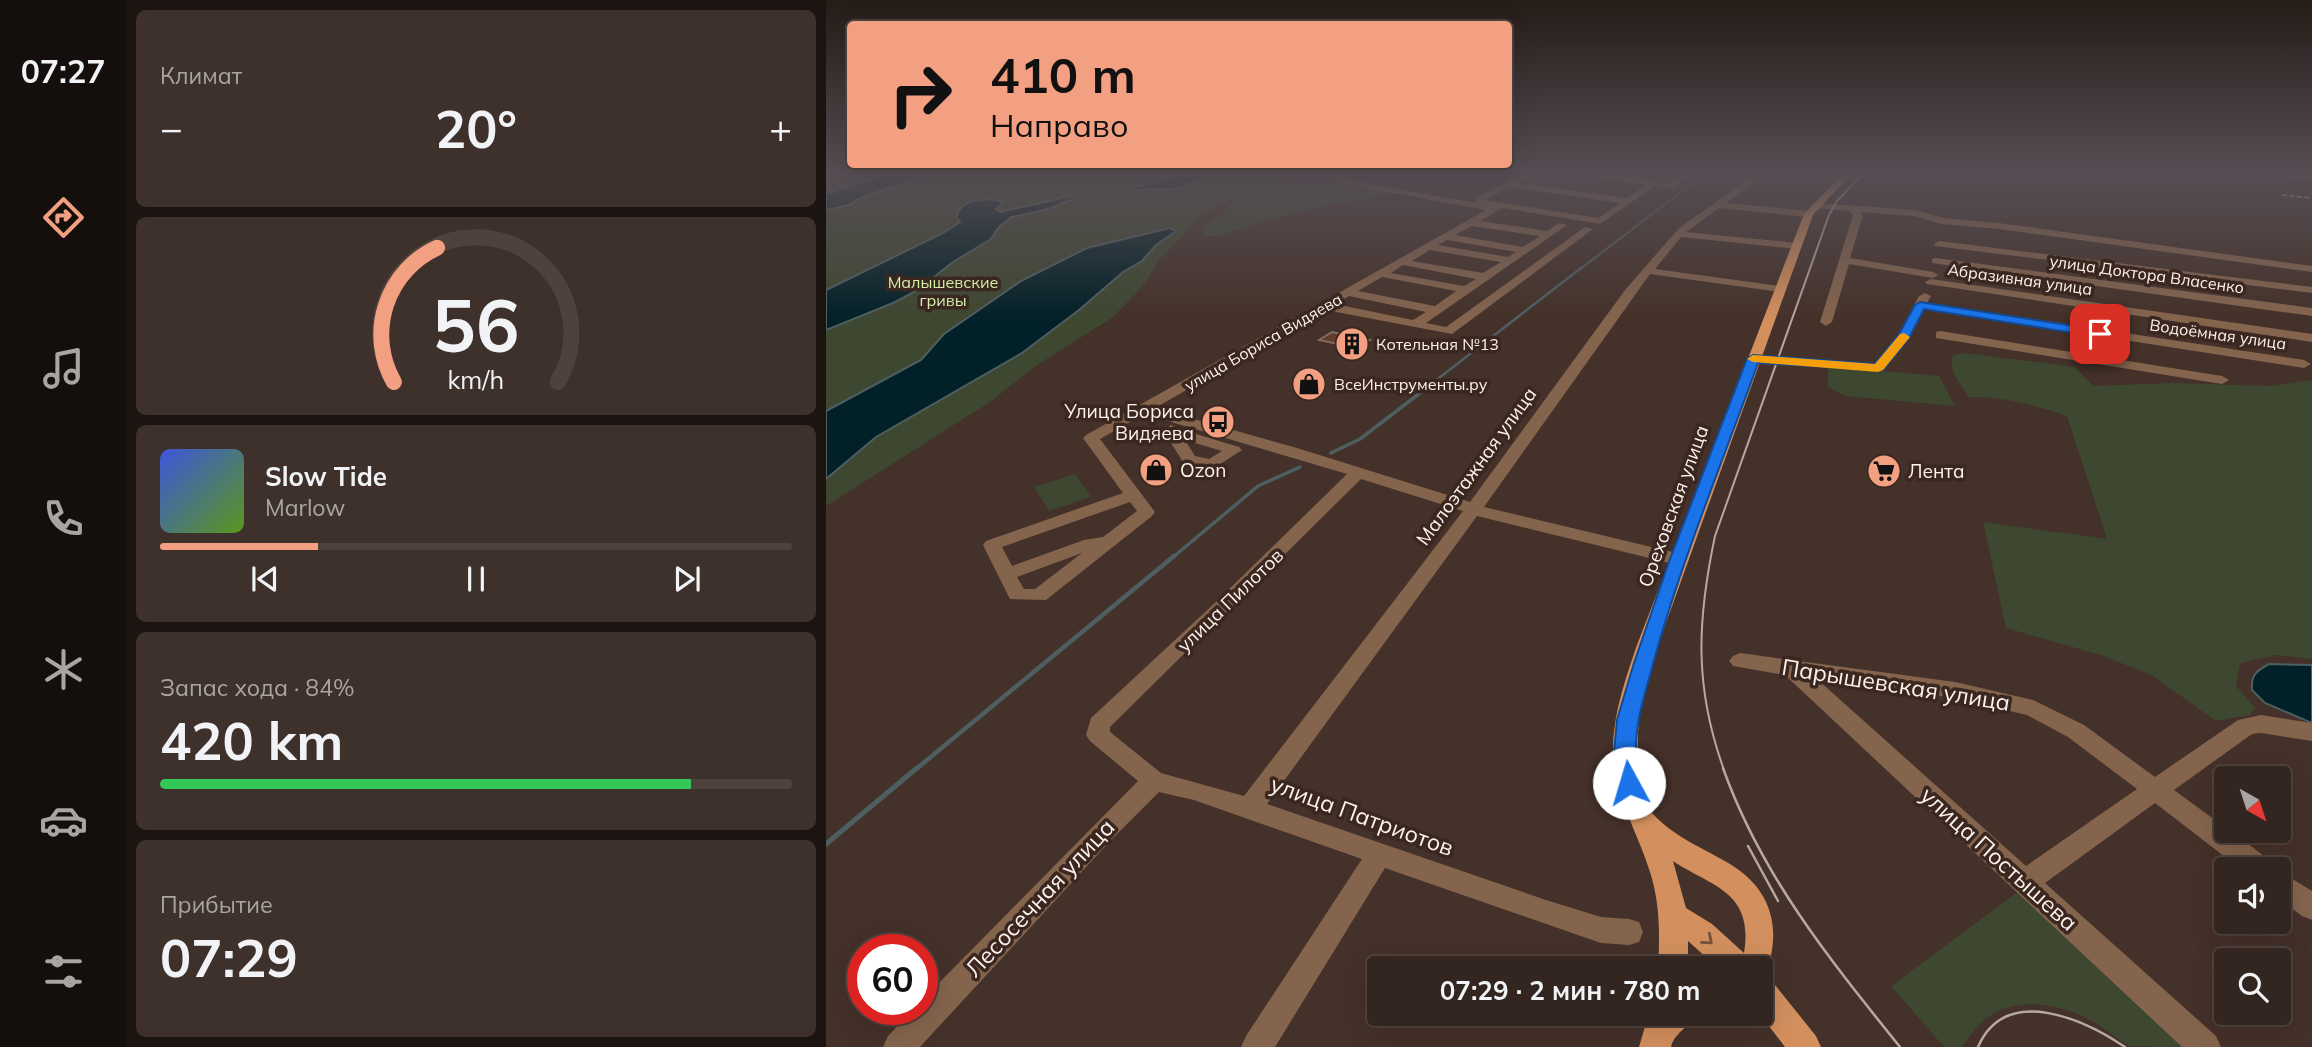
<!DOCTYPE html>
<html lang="ru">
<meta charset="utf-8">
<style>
:root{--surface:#33251f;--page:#3e312c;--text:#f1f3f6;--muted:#a9a5a4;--line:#4e423d;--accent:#f2a081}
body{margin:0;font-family:Mulish,sans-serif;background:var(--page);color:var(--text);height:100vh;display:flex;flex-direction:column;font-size:26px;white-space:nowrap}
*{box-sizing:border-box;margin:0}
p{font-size:23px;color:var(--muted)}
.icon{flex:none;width:38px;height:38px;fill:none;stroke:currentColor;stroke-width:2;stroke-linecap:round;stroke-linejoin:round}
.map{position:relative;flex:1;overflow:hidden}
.side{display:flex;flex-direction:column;gap:10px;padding:10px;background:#1c1411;width:700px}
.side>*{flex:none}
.top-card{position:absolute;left:21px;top:21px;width:665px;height:147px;border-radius:7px;box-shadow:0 7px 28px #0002,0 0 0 2px var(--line);background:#f2a081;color:#111;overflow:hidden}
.needle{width:46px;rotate:141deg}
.controls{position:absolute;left:1388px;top:766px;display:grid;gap:14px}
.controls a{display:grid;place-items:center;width:77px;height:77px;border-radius:7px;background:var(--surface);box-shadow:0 7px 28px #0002,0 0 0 2px var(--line);font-size:35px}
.speed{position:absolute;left:21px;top:934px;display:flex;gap:14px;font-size:35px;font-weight:700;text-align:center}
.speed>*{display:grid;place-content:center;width:91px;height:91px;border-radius:50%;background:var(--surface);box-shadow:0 7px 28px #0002,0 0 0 2px var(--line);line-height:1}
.speed .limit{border:10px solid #d22;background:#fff;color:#111}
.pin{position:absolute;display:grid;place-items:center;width:60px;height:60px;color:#fff;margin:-30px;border-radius:14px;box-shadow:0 4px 10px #0006}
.me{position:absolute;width:77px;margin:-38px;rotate:354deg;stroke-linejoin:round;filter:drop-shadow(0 0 5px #0008)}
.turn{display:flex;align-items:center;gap:24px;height:147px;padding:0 28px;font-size:32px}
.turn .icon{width:91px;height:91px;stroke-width:2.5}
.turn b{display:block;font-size:49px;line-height:60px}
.big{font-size:52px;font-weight:700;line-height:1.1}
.side .widget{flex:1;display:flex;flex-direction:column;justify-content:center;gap:10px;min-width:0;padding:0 24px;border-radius:10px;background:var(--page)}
.side .dial{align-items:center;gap:0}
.dial svg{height:182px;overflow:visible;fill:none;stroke:var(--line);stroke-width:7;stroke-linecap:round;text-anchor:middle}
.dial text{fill:var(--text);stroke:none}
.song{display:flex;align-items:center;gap:21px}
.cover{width:84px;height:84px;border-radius:10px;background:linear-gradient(135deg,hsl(230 70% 55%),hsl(90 70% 35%))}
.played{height:7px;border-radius:4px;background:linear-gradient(90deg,var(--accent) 25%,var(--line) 25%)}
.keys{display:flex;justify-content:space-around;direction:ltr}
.heat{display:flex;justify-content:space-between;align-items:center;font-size:38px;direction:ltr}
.charge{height:10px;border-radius:5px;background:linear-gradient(90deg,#34c759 84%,var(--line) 0)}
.trip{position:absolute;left:541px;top:956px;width:406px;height:70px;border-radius:7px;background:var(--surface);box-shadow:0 7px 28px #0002,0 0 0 2px var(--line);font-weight:700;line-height:70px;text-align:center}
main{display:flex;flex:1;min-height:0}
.tab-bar{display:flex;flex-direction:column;width:126px;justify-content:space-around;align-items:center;background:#140f0c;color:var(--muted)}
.tab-bar .icon{width:49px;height:49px}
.tab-bar .current{color:var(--accent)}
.tab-bar b{font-size:32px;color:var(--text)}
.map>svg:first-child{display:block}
.green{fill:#3e4730}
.water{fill:#022027;stroke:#4e5f62;stroke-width:2}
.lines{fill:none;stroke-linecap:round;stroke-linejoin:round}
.stream-far4{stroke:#4e5f62;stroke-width:2}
.stream-far3{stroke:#4e5f62;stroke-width:2.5}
.stream-far2{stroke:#4e5f62;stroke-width:3.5}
.stream-far1{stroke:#4e5f62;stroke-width:4.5}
.stream{stroke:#4e5f62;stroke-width:5}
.building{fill:#643c2b;stroke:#806a61;stroke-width:2}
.minor{fill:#85644d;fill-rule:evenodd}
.major{fill:#d38f5e;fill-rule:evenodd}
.tram-far1{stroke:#b7a8a2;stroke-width:2}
.tram{stroke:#b7a8a2;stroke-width:2.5}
.rail{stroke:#b7a8a2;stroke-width:2;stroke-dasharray:5 2.5;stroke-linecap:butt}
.oneway{stroke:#775138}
.route{fill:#1a73e8;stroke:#114b97;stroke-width:2}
.slow{fill:#f59e0b}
.labels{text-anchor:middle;stroke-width:7;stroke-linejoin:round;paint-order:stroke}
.far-street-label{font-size:16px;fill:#fef1ec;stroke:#3a271f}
.far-park-label{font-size:16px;fill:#d3efab;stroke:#3a271f}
.far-poi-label{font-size:16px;fill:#fef1ec;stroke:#3a271f;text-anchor:start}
.poi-label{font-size:19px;fill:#fef1ec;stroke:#3a271f;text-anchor:start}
.street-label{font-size:19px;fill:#fef1ec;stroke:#3a271f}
.near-street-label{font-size:23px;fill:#fef1ec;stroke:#3a271f}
</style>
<main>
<nav class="tab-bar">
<b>07:27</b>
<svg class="icon current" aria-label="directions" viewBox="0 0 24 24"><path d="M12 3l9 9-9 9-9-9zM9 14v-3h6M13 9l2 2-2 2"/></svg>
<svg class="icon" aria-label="music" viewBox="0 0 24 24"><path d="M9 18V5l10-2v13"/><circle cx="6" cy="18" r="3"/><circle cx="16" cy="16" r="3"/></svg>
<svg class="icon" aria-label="phone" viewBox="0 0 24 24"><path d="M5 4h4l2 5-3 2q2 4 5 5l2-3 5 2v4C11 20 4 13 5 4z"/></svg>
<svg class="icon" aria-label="climate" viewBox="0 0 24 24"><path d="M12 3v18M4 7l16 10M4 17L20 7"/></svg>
<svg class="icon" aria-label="car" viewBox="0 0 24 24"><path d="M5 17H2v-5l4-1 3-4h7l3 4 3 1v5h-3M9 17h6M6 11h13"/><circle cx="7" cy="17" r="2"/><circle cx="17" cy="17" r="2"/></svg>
<svg class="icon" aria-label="filters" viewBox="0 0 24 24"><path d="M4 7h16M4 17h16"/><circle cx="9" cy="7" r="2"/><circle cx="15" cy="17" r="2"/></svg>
</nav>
<section class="side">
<div class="widget"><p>Климат</p>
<div class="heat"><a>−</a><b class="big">20°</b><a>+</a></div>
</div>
<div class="widget dial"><svg viewBox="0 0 100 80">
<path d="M14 69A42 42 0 1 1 86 69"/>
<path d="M14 69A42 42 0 0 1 33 10" stroke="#f2a081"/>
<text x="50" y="56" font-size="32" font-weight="700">56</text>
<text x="50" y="72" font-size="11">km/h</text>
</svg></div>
<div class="widget">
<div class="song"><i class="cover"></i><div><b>Slow Tide</b><p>Marlow</p></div></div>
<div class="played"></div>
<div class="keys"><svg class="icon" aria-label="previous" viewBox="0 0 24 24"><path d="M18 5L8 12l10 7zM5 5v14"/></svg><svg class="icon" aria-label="pause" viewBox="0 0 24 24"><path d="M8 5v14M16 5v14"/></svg><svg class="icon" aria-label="next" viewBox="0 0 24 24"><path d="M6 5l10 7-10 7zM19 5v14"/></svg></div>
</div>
<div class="widget"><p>Запас хода · 84%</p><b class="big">420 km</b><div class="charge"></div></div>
<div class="widget"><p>Прибытие</p><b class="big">07:29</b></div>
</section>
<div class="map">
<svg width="1486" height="1047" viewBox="0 0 1486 1047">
<rect width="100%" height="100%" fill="#443129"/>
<path class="green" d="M0 174H470L462 181 494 182 572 193 483 209 391 236H376L377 226 394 216 415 193 373 218 333 260 317 286 286 318 211 365 164 402 0 506Z
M1138 353 1249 367 1267 386 1344 383 1444 386 1486 380V659L1450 655 1414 663 1410 686 1429 708 1424 715 1390 721 1327 676 1278 656 1180 628 1157 522 1281 539 1241 416C1209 405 1177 396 1143 397 1135 384 1121 370 1127 355Z
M1002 366 1113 376 1129 406 1019 396 1002 387Z
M249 474 265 497 223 511 208 487Z
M1193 891 1358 1047C1345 1047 1314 1047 1304 1046 1292 1041 1280 1029 1268 1022 1238 1005 1197 996 1165 1015 1153 1022 1144 1036 1136 1047H1118L1065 986Z"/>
<path class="water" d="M65 174H104L34 198 23 205 0 210V193Z
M354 176H372L376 179 349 189 297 190Z
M244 196 248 199 219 210 186 217 172 228 165 239 127 262 90 291 67 303 0 330V290L117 233 134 222 130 217C136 197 161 197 178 202L170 209 175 212Z
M344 228 350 231 329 246 316 261 297 272 253 310 196 353 50 437 0 479V411L95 360 118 334 195 281 261 248Z
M1443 664 1486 665V723L1439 703 1426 690C1425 675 1430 671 1443 664Z"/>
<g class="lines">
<path class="stream-far4" d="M753 270 878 174"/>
<path class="stream-far3" d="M591 395 755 268"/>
<path class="stream-far2" d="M505 453 534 439 594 393
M346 558 432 486 474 467"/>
<path class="stream-far1" d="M89 770 348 556"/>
<path class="stream" d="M0 844 91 768"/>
</g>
<path class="building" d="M506 332 544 340 532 348 493 340Z"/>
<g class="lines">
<path class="minor" d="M512 174H521L517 179 650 203V198L696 174H706L692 183 801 198 820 185 749 174H771L843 183 859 174H868L848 188 829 186 774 224 677 208 654 221 721 231 733 223 741 225 600 323 620 327 759 227 767 229 626 334 500 310 329 408 471 448 644 502 799 290 853 228 931 174H940L900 203 983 211 988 214 983 217 893 208 860 232 971 243 976 246 971 249 855 237 829 269 954 286 960 289 954 292 824 274 658 507 859 555 861 559 859 563 852 565 651 516 441 804 720 900 775 917 803 919 813 922 817 932 813 942 803 945 775 943 559 868 449 1047H415L420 1036 536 859 368 800 333 792 284 841 94 1047H57L62 1036 87 1010H96V1000L312 781 264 741 260 735 265 718 391 601 521 474 318 414 274 439 329 512 326 516 220 600 184 599 157 545 160 541 297 493 257 438 260 435 660 210 507 182ZM684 187 794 203 772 218 659 200ZM646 226 714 236 697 247 629 235ZM621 240 690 252 682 257 612 245ZM604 250 675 262 657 273 586 261ZM577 265 650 279 638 286 565 273ZM556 277 630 291 609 306 532 291ZM523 296 600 312 587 320 509 304ZM535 479 637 511 418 796 335 773 284 732V727ZM304 502 311 511 277 537 258 540 186 566 176 547ZM256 553 209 589H198L191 577Z
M1006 174H1022L1023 175 1019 177Z
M990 203 1089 210 1117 218 1173 223 1486 266V272L1173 229 1116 224 1088 216 1034 212 1037 215 1024 258 1107 272 1112 275 1107 278 1023 264 1006 322 1000 326 994 322 1027 215 1024 211 987 208 985 206Z
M1113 241 1486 287V293L1109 246 1108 244Z
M1110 258 1486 308V316L1106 263V259Z
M1105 279 1486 334V342L1101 284 1099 282Z
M1099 293 1105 296 1101 303 1478 360 1485 364 1478 368 1098 309 1083 338 1057 371 927 363 920 359 927 355 1048 364 1071 337 1093 296Z
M1114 331 1396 376 1403 380 1396 384 1110 338V332Z
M345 425 350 427 355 435 362 431 367 433 413 447 416 450 385 470 357 462 337 430ZM359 440 396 451 383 459 369 456Z
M914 653 1129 682 1207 700 1258 725 1329 777 1412 720 1435 715 1486 723V741L1435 733 1426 734 1348 790 1400 828V831H1405L1446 862 1450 870H1416L1329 803 1219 883 1390 1036 1395 1047H1356L959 675 907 666 903 661 907 656ZM991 679 1129 698 1201 715 1242 737 1311 789 1200 866Z
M1452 870 1486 891V920L1476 916 1452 898Z"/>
<path class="major" d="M1017 174H1025L987 215 832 645C816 694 803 743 819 793 821 798 822 808 826 813 846 835 872 846 897 860 946 886 958 929 938 978L945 980 990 1036 995 1047H959L933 1013 934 968H892L862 941V968H832C834 935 834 903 824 872 812 833 789 797 787 755 786 718 799 680 811 645L978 214ZM847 861C886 887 928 891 918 953L886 924 860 908Z
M823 1013H870C864 1027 848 1033 845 1047H813Z"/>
<path class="tram-far1" d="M898 770C868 687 871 621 889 536L1003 215 1011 201 1037 174"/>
<path class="tram" d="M897 768C935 875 1004 960 1074 1047
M922 846 952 901
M1152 1047C1180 983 1259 1020 1299 1047"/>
<path class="rail" d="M1439 174 1486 179
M1456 195 1486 198"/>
</g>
<defs><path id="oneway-chevron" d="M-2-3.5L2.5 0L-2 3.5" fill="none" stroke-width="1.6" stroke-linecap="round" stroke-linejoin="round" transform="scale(1.75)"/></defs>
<use class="oneway" href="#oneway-chevron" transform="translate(882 940) rotate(40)"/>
<linearGradient id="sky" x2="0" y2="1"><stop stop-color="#251b17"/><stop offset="0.54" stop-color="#564e54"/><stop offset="1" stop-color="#564e54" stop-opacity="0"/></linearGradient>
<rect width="1486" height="320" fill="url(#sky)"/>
<path class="route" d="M1094 302 1274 330 1279 334 1274 337 1098 309 1083 338 1057 370 932 363C895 466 852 569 824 675 817 700 809 726 810 753 810 765 817 778 811 789L803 792 795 789 788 752 791 720 808 663 844 559 921 359 927 355 1049 364 1072 336 1089 305Z"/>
<path class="slow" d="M1078 333 1084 337 1057 370 1052 372 927 362 921 359 927 355 1049 364 1074 334Z"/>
<defs>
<symbol id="building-disc" viewBox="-11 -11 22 22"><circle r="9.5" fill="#f2a081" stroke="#3a271f"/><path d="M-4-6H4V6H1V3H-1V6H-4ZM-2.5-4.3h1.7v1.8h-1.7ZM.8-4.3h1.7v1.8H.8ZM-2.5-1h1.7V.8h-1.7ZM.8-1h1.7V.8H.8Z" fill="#111"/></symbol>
<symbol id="shop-disc" viewBox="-11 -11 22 22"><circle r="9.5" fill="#f2a081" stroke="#3a271f"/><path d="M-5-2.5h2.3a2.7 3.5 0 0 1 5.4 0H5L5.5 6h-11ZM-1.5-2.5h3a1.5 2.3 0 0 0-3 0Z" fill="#111"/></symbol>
<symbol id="bus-disc" viewBox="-11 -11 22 22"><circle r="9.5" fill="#f2a081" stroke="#3a271f"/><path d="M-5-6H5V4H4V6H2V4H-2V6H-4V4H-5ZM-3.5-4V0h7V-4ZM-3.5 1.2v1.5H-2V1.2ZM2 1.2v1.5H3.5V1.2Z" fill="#111"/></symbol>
<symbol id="supermarket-disc" viewBox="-11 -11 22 22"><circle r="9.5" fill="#f2a081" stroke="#3a271f"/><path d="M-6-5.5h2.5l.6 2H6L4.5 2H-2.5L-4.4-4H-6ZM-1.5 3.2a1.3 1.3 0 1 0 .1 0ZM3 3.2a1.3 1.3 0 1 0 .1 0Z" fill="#111"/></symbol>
</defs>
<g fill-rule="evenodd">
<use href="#building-disc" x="507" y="325" width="38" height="38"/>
<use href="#shop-disc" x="464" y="365" width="38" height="38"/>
<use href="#bus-disc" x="373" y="403" width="38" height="38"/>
<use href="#shop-disc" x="311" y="451" width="38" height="38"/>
<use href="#supermarket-disc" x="1039" y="452" width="38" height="38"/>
</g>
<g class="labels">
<g class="far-street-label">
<text transform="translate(1321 274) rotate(8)" y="6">улица Доктора Власенко</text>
<text transform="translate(1194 279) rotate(8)" y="6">Абразивная улица</text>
<text transform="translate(1392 334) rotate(8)" y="6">Водоёмная улица</text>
<text transform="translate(437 342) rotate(-30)" y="6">улица Бориса Видяева</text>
</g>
<g class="far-park-label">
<text x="117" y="288">Малышевские<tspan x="117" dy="18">гривы</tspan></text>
</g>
<g class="far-poi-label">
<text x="550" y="350">Котельная №13</text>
<text x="508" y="390">ВсеИнструменты.ру</text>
</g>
<g class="poi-label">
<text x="368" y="418" text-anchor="end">Улица Бориса<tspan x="368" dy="22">Видяева</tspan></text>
<text x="354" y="477">Ozon</text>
<text x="1082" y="478">Лента</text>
</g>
<g class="street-label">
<text transform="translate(650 466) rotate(-54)" y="7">Малоэтажная улица</text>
<text transform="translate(847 506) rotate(-70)" y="7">Ореховская улица</text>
<text transform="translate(404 600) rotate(-44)" y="7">улица Пилотов</text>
</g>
<g class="near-street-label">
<text transform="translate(1070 685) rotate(9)" y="8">Парышевская улица</text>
<text transform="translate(536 816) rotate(20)" y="8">улица Патриотов</text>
<text transform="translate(1173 859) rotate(42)" y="8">улица Постышева</text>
<text transform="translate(214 898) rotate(-47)" y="8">Лесосечная улица</text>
</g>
</g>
</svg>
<div class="controls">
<a><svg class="needle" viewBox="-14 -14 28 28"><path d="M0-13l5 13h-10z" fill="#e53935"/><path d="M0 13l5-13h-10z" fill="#a9a5a4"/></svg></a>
<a><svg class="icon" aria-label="sound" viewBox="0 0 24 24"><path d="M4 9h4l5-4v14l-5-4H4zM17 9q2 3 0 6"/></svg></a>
<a><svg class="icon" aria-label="search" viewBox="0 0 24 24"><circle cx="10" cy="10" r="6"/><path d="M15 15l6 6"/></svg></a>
</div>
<div class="speed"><div class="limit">60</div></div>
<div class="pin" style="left:1274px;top:334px;background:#d93025"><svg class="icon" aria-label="arrive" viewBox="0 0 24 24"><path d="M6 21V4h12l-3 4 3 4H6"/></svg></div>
<svg class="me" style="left:803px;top:783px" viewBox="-20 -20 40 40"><circle r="19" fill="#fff"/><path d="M0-13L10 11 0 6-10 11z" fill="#1a73e8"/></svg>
<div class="trip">07:29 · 2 мин · 780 m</div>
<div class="top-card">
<div class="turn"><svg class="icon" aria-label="right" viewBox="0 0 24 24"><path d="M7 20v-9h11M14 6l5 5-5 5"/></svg><div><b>410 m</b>Направо</div></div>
</div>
</div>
</main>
